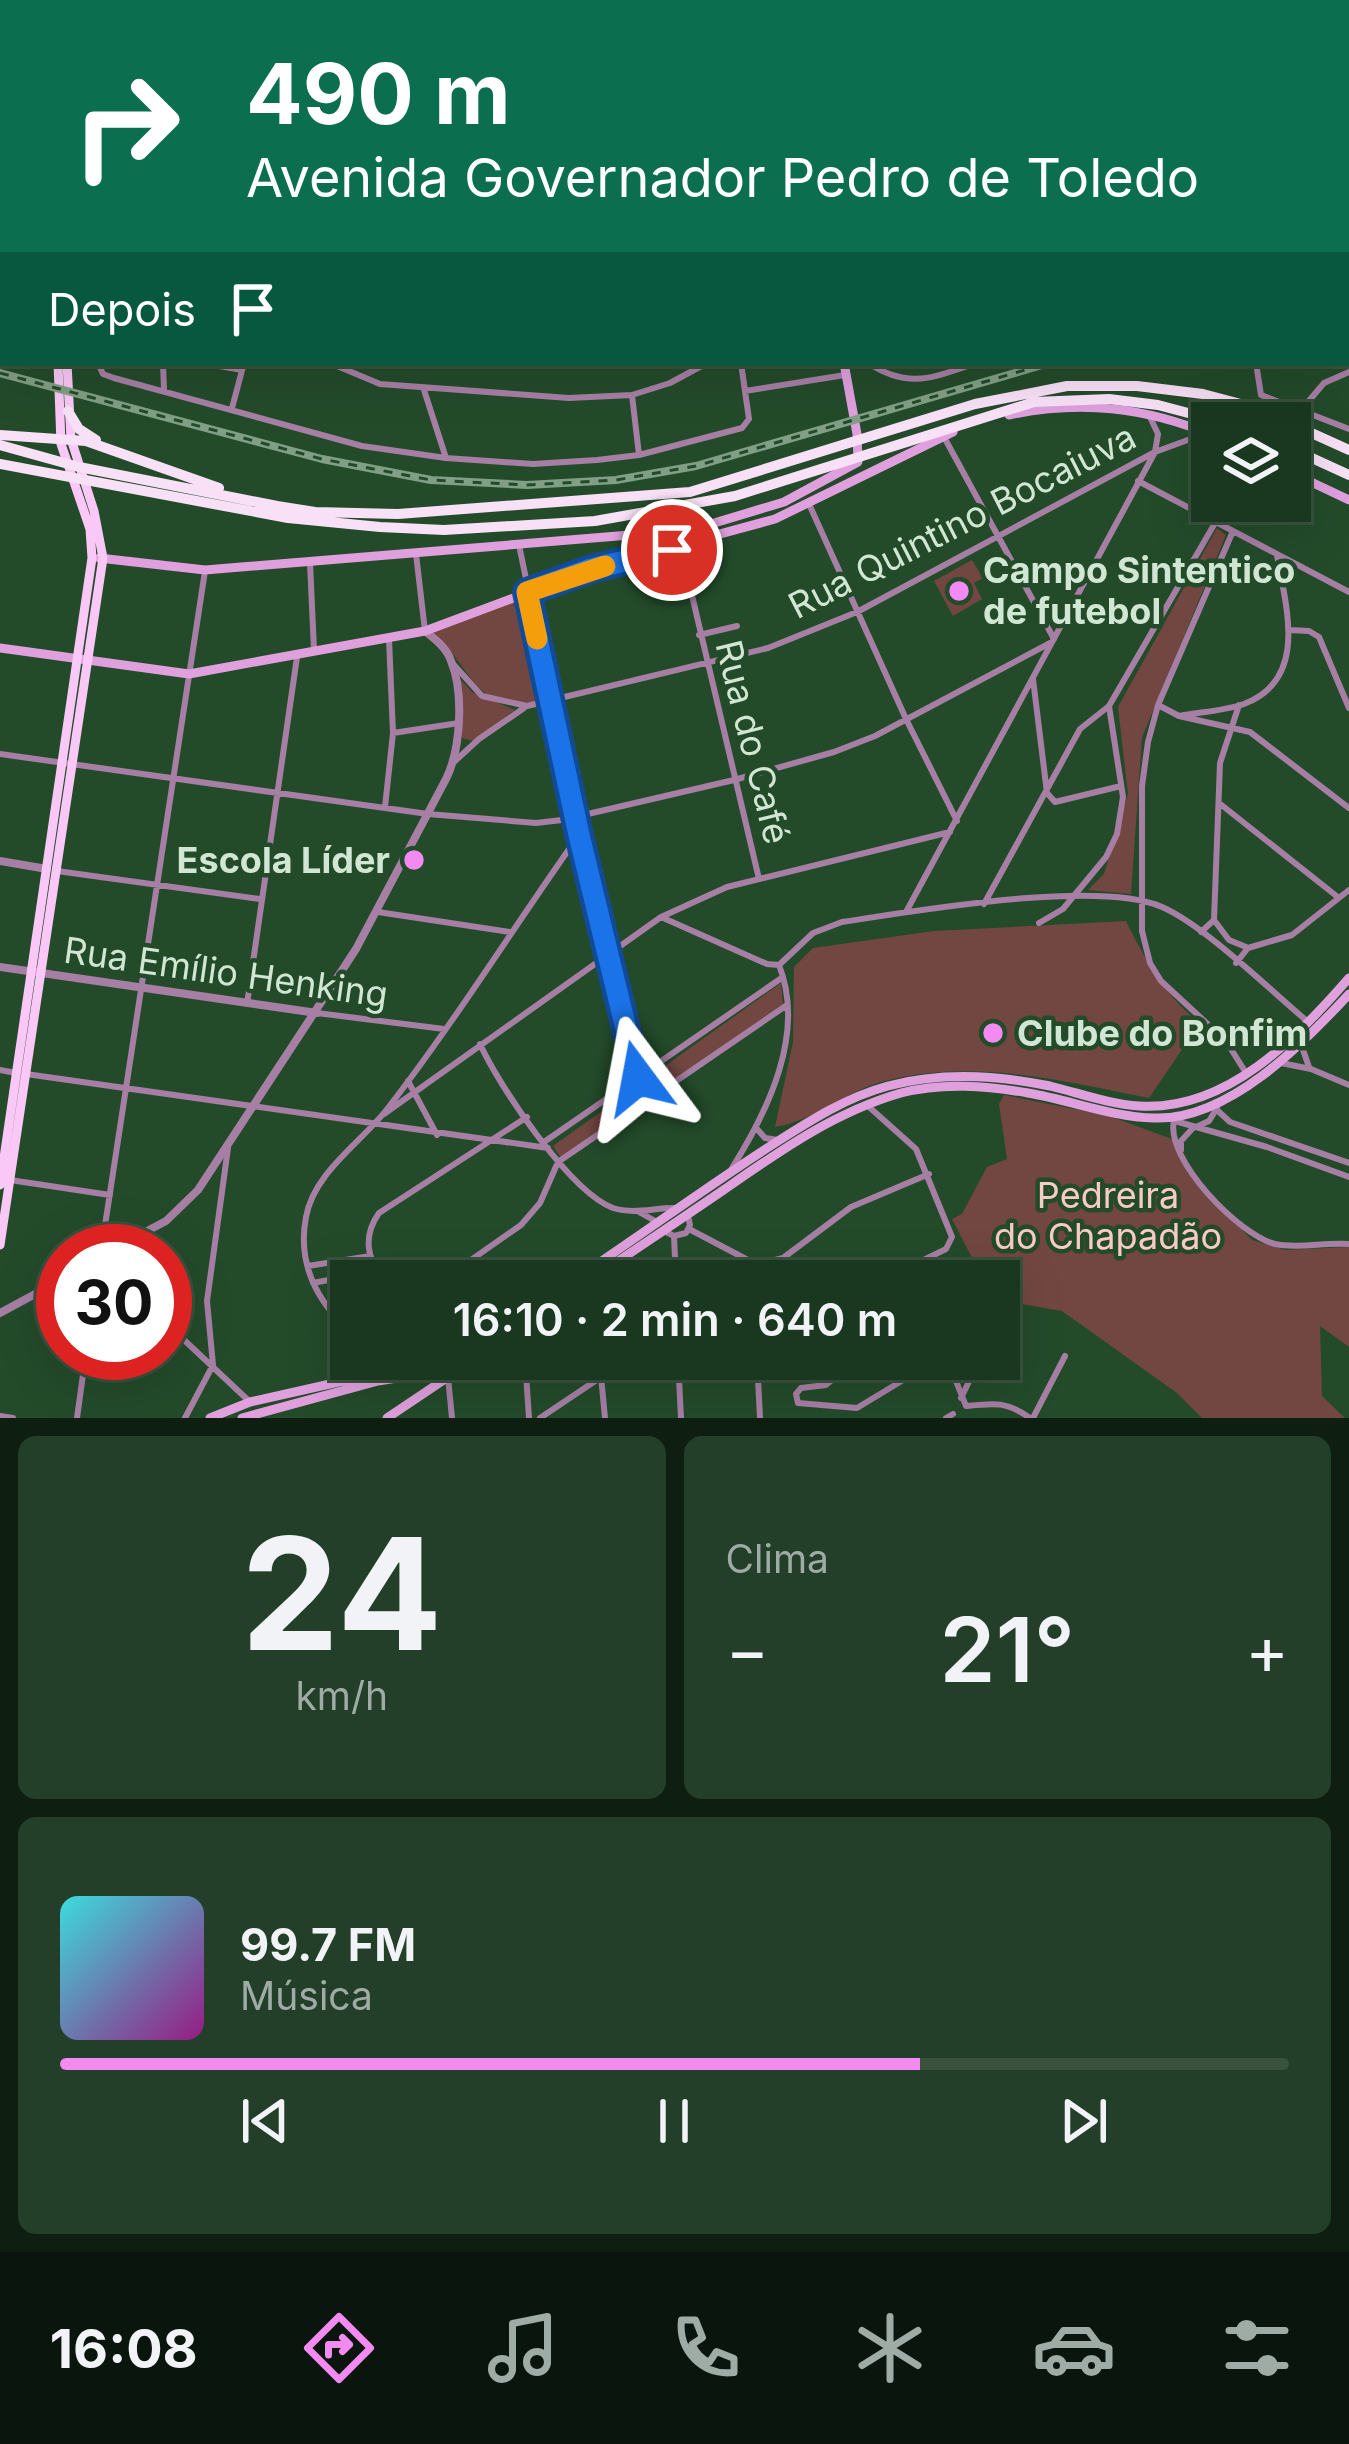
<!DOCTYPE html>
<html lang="pt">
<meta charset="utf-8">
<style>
:root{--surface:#1a3820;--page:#233f29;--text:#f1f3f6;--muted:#9faca5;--line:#38523e;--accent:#f38af1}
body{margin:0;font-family:Inter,sans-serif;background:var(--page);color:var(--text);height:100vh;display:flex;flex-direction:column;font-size:45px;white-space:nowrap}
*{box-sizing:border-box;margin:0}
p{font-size:39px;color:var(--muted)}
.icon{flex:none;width:66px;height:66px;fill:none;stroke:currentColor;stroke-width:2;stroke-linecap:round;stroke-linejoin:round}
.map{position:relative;height:1418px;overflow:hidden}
.side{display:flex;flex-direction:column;gap:18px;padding:18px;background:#0e1f12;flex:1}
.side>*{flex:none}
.hud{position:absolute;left:0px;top:0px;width:1350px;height:366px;box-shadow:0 12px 48px #0002,0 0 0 3px var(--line);background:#0b6e4f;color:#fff;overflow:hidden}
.buttons{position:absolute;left:1191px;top:402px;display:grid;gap:24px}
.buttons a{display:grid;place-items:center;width:120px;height:120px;border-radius:0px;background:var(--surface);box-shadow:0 12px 48px #0002,0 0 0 3px var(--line);font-size:60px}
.speed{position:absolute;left:36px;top:1224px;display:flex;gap:24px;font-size:60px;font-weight:700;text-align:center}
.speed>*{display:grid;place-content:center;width:156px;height:156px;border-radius:50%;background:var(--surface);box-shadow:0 12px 48px #0002,0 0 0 3px var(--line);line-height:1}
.speed .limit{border:18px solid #d22;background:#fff;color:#111}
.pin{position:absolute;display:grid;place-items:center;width:102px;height:102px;color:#fff;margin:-51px;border:6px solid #fff;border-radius:50%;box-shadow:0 3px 12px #0007}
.me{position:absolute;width:132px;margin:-66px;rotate:347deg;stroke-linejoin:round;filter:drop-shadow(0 0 9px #0008)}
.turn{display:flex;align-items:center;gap:42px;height:252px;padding:0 48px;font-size:54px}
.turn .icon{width:156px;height:156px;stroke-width:2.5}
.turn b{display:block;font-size:84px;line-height:102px}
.then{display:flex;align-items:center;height:114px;padding:0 48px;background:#0003;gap:24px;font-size:45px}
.big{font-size:90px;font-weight:600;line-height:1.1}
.side .widget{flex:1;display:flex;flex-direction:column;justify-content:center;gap:18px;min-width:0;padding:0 42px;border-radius:18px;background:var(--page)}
.side .dial{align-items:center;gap:0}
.dial b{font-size:156px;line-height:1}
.song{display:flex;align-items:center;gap:36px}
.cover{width:144px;height:144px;border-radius:18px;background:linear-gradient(135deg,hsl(180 70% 55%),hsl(310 70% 35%))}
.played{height:12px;border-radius:6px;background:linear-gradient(90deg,var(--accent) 70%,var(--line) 70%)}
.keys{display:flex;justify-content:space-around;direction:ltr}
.heat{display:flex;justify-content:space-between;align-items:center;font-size:66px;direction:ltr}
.side .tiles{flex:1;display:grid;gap:18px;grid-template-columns:1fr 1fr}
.widget:last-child{grid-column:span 2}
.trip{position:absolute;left:330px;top:1260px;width:690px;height:120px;border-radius:0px;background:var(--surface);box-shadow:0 12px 48px #0002,0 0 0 3px var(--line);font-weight:600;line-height:120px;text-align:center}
.tabs{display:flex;height:192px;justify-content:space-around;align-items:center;background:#0a160d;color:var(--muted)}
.tabs .icon{width:84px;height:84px}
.tabs .on{color:var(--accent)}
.tabs b{font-size:54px;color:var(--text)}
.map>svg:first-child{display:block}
.green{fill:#734741}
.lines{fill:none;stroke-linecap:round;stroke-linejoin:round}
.minor{stroke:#a77fa5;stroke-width:6}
.tertiary{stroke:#a77fa5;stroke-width:8}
.secondary{stroke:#dfa0dd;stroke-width:9}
.primary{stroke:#f9c8f6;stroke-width:9}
.trunk{stroke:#f8e0f7;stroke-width:10}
.rail-casing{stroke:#819f85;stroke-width:8}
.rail{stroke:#234b2a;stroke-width:3;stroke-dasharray:9;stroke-linecap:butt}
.route-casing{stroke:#114b97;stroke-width:30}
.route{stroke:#1a73e8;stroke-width:21}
.slow{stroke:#f59e0b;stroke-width:21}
.poi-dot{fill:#f38af1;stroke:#234b2a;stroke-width:4.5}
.labels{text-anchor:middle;stroke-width:9;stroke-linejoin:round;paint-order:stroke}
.street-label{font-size:36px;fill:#d1e7d3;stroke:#234b2a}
.poi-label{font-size:36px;font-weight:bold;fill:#d1e7d3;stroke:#234b2a;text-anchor:start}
.park-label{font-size:36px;fill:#f8cbc5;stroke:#234b2a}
</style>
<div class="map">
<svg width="1349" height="1418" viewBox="0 0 1349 1418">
<rect width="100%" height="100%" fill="#234b2a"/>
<path class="green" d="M1217 528 1226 535 1142 737 1131 894 1088 890 1104 874 1128 794 1118 707Z
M972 560 983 578 974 583 982 599 953 616 934 581Z
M525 597 548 699C467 719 477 663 428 632Z
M458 677 472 692 515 710 473 741 462 738Z
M1126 921C1147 963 1164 995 1200 1023L1149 1098C1062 1081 974 1058 885 1081 847 1090 814 1121 775 1127L793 1042 794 967 813 948 934 931Z
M781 983 783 1004 561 1158 553 1146Z
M1004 1095 1109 1116 1172 1139 1215 1202 1252 1240 1285 1250 1349 1247V1347L1320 1326 1322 1396 1345 1418H1202L1177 1393 1062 1311 999 1300V1281H984L952 1219 962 1214 987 1167 1007 1159 999 1104Z"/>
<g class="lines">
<path class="minor" d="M360 0 372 3
M451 0 452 3
M514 0V3
M572 0V3
M662 0 665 3
M1072 0 1073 3
M1140 0 1141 3
M1205 0 1206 3
M1271 0 1272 3
M174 3 177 0
M255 3V0
M636 3 643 0
M851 3 853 0
M1347 59 1349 69
M0 80 3 79
M1347 175H1349
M1347 258H1349
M0 265 3 266
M1347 310H1349
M98 363 103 374 114 378 362 446 446 458 533 464 597 460 639 455 742 428 749 419 741 363
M163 363 164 390
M203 363 242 370
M330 363 380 384 569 398 632 395 670 383 707 363
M868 363C910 390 933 377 977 363
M1256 363 1261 395 1349 429
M424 390 446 458
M745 391 845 375
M632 395 639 455
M232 408 244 363
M1302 409 1324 383 1349 372
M944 437 1054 639
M1138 481 1349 592
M809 504 906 719 957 821
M1233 531 1158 705 1148 742 1142 786V931L1150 963 1161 981 1226 1041 1246 1073
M677 532 759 879
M519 545 579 835 638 1078
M416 554 425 631
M310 563 314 650
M1290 630 1309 631 1319 637 1349 708
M699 635 737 626
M454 665 482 696 527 706 768 648 857 612 1155 452 1196 437H1208
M1033 679 1047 793 1055 802 1121 786
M1158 705 1179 716 1250 732 1349 808
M1179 716C1200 712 1224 711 1244 704 1309 679 1286 607 1277 555
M393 733 459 723
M0 754 428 814 536 823 562 820 734 780 834 752 875 736 1052 642
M454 762 479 739 524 708
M1219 803 1339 898
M385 807 393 733 389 639
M57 871 260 899
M984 904 1080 729 1109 706
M378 912 510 932
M906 912 1155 452 1158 434 1150 417
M661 917 767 964 779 965
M1214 920 1229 940 1246 947
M1039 923 1063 909 1106 857 1117 834 1123 797 1109 706 1215 523
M1201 932 1214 920 1220 763 1239 705
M1236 963 1248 948 1292 935 1349 890
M247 1004 297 657
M317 1013 444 1029
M480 1044C499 1086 570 1192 613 1208 635 1215 656 1207 678 1208
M1301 1044 1309 1067
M1281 1063 1311 1069 1349 1085
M0 1070 16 1073
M26 1074 548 1148
M408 1081 437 1135
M868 1106 916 1149 952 1237 946 1249 881 1281
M1217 1110 1230 1122 1349 1163
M384 1114 661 917 727 887 950 832
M1174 1121C1165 1159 1239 1235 1275 1244 1298 1249 1325 1242 1349 1244
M1175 1121 1196 1127 1209 1121 1217 1108
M1196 1127 1267 1147 1349 1177
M757 1129 765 1138 778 1140
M544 1142 783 977
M1181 1150V1141L1193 1128
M732 1168C768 1111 806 1033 779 965L813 933 842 922C916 911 1098 879 1162 907 1204 925 1270 990 1307 1021
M10 1180 110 1195
M639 1212 657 1222
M689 1229 746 1259 753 1281
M104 1232 205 571
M666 1232 674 1236 686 1233 690 1225 688 1216
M674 1236 676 1281
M84 1251 96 1235 107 1232 116 1237 119 1251
M913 1264 919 1281
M308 1266 370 1256
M750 1266 783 1258 851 1207 929 1174
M382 1281C368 1258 362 1237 379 1213L527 1117
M441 1281 521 1225 540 1203 558 1162 787 1005
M313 1283 374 1271
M165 1322 250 1402
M351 1331C317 1303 297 1263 306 1217 314 1172 362 1142 388 1108 456 1020 515 925 579 835
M525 1359 529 1418
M678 1359 681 1418
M757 1359 760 1418
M857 1359 826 1385 801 1388 796 1394 798 1403 857 1408 928 1365 931 1359
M947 1359 966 1406C994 1403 1006 1401 1030 1418
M758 1367 789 1359
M601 1376 605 1418
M448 1377 452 1418
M347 1379 362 1359
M961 1398 980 1359
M0 1416 13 1418
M77 1418 86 1353
M185 1418 213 1365 207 1301 228 1148
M540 1418 628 1359
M946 1418 953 1414
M1033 1418 1065 1356"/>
<path class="tertiary" d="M0 861 47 869
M0 967 317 1013
M119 1246 166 1221 198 1190 356 949 446 779C461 749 464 692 451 661 447 648 435 639 425 631
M0 1313 63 1279"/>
<path class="secondary" d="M1320 3 1324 0
M1347 8H1349
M0 69 3 68
M1009 415C1080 400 1145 407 1212 435
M1290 472 1349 500
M99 558 205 570 691 530 784 502 858 462 857 434 844 363
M0 648 189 674 425 631 591 569 775 519 953 432
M572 1281C640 1236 706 1187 775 1143 811 1120 847 1097 888 1086 941 1072 997 1075 1050 1086 1079 1093 1109 1104 1139 1106 1226 1112 1298 1037 1349 978
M589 1281C634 1250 680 1220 725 1189 781 1150 835 1112 901 1093 943 1082 987 1086 1028 1093 1070 1100 1112 1117 1154 1118 1228 1121 1303 1044 1349 994
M210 1418 250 1402 441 1359
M242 1418 378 1381 461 1368 475 1359
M387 1418 457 1371"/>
<path class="primary" d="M49 0V3
M58 3 59 0
M0 1185 92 558 90 529 61 444 58 363
M0 1245 103 558 94 511 71 439 67 363"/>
<path class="trunk" d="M68 411 79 429 96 440
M0 435 86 441 219 488
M0 445 79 467 277 506 315 512 398 514 690 492 975 404 1067 386H1137L1203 394 1256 408 1349 450
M1290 448 1349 475
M0 464 288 518 380 527 444 530 595 521 735 496 1034 402 1109 399 1158 405 1226 423
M690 506 683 520 691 530
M652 515 664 521 672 550"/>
<defs>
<path id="rail" d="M1347 279H1349
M0 373 322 459 431 480 527 485 616 480 696 466 1049 363"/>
</defs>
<use href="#rail" class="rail-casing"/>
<use href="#rail" class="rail"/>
</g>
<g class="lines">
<defs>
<path id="route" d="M638 1078 579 835 527 592 591 569 672 550"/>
</defs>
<use href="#route" class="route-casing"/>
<use href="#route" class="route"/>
<path class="slow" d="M537 639 527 592 605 566"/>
</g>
<g class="poi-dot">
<circle cx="959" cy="591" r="12"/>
<circle cx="414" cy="860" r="12"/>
<circle cx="993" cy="1033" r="12"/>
</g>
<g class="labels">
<g class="street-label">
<text transform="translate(962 521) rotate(-27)" y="13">Rua Quintino Bocaiuva</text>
<text transform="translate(753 742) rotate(76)" y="13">Rua do Café</text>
<text transform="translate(226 972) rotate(8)" y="13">Rua Emílio Henking</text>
</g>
<g class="poi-label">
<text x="983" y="583">Campo Sintentico<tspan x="983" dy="41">de futebol</tspan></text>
<text x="390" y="873" text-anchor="end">Escola Líder</text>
<text x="1017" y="1046">Clube do Bonfim</text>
</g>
<g class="park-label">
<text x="1108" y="1208">Pedreira<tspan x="1108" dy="41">do Chapadão</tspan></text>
</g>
</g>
</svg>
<div class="buttons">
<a><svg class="icon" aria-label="layers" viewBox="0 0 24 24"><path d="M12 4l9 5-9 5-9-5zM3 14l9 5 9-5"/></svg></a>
</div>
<div class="speed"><div class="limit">30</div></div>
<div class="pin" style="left:672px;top:550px;background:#d93025"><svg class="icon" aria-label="arrive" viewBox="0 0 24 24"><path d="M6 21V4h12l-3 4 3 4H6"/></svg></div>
<svg class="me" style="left:638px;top:1078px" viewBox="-20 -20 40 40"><path d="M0-17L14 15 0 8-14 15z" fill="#1a73e8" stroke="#fff" stroke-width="4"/></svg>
<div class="trip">16:10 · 2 min · 640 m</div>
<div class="hud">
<div class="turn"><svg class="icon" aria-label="right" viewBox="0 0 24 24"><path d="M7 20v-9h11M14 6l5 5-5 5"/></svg><div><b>490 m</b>Avenida Governador Pedro de Toledo</div></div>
<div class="then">Depois<svg class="icon" aria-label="arrive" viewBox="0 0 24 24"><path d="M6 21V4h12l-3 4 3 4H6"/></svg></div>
</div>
</div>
<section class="side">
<div class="tiles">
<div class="widget dial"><b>24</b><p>km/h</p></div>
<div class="widget"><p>Clima</p>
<div class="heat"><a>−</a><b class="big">21°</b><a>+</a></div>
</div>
<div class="widget">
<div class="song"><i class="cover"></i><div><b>99.7 FM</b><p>Música</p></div></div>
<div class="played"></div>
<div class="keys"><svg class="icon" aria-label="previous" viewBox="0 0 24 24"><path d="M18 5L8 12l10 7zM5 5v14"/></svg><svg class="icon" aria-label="pause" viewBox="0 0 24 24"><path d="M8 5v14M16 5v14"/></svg><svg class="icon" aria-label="next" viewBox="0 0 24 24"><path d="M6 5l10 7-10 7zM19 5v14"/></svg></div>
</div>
</div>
</section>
<nav class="tabs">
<b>16:08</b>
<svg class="icon on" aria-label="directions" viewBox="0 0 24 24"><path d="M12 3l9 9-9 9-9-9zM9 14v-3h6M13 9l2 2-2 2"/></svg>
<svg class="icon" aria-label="music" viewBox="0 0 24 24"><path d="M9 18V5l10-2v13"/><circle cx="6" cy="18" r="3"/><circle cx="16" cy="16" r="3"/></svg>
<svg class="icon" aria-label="phone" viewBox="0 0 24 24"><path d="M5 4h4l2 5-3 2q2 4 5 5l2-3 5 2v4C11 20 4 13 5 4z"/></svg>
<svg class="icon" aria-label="climate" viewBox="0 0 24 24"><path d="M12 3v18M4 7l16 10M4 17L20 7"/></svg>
<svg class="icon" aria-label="car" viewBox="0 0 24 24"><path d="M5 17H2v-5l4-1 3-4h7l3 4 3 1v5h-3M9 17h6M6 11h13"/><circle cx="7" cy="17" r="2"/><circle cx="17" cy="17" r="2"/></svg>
<svg class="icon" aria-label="filters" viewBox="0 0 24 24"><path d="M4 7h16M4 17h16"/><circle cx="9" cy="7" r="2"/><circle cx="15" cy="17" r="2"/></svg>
</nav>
